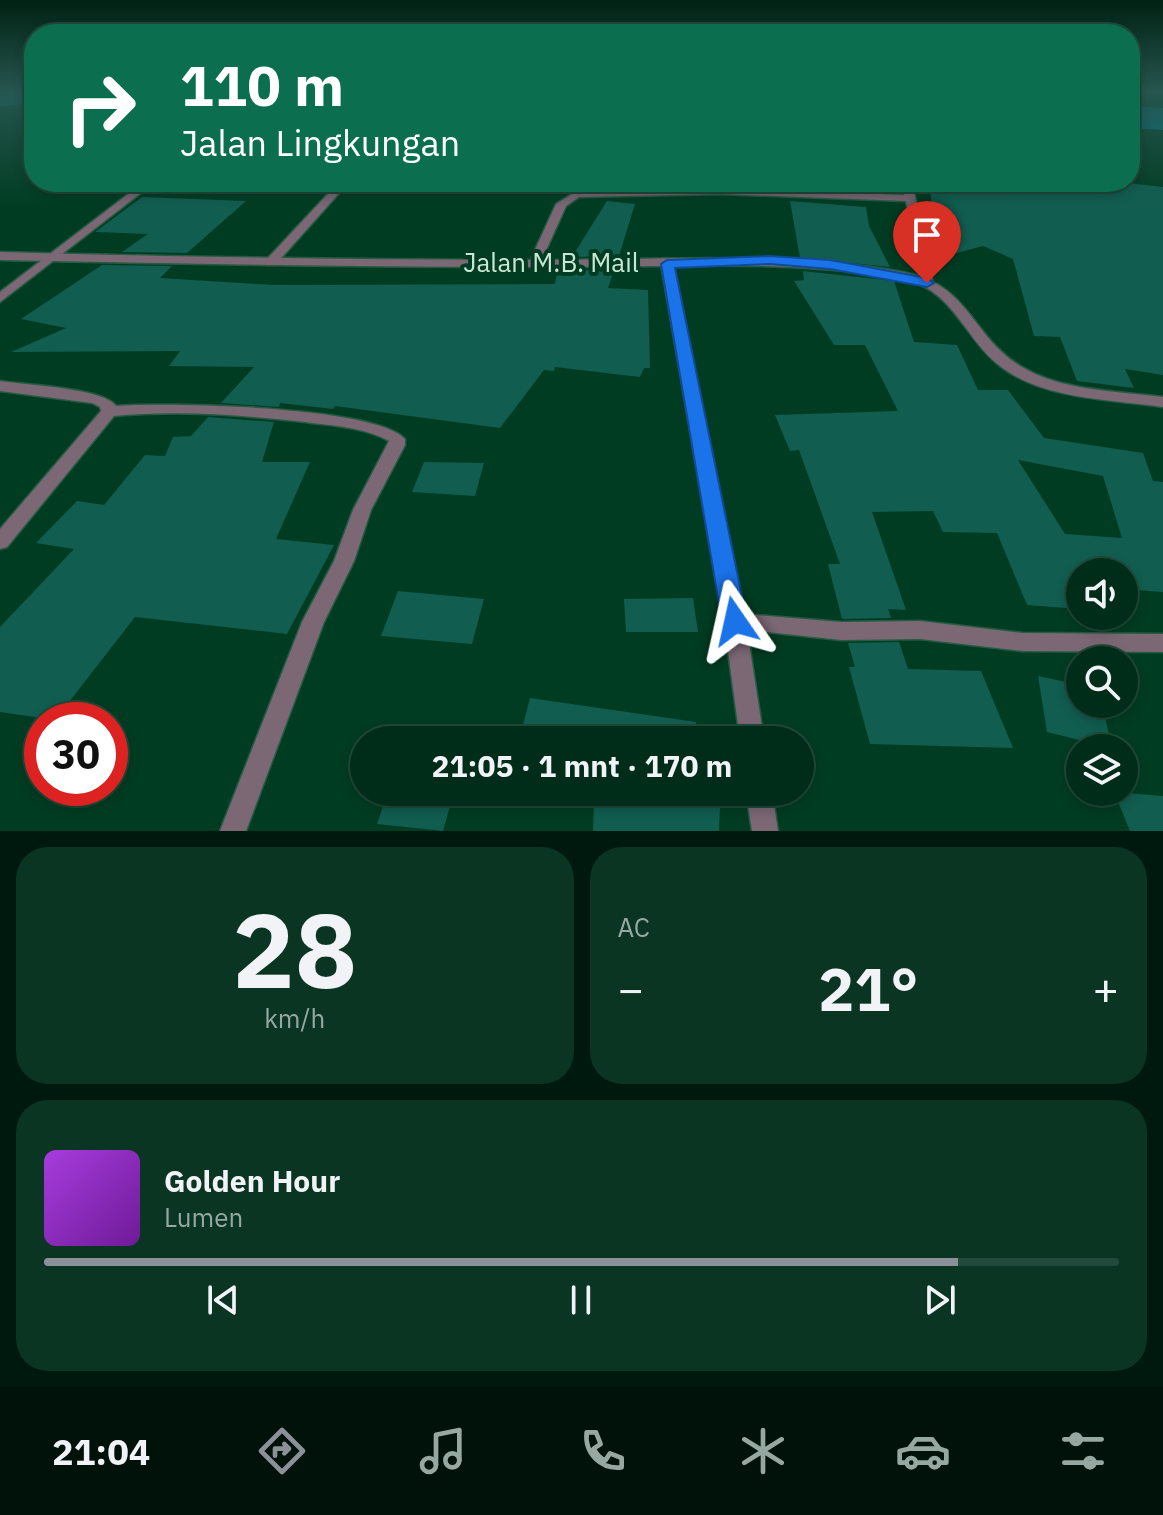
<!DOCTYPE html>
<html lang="id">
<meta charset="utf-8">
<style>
:root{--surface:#002d1a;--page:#0a3523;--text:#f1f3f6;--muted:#95a8a2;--line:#224939;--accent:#8c9099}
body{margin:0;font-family:"IBM Plex Sans",sans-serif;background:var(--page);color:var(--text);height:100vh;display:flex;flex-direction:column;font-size:30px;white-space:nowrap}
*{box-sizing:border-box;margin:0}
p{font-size:26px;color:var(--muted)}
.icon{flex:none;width:44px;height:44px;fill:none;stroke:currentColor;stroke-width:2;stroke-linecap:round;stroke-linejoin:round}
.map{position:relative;height:831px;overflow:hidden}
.side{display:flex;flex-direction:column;gap:16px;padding:16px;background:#00190e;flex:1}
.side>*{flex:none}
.banner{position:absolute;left:24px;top:24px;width:1116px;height:168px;border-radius:32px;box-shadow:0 4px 12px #0003,0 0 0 2px var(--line);background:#0b6e4f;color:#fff;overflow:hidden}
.buttons{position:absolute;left:1066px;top:558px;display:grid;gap:16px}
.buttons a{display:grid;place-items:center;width:72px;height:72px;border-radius:50%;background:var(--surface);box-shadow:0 4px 12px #0003,0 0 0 2px var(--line);font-size:40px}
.speed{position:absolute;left:24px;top:702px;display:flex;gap:16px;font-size:40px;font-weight:700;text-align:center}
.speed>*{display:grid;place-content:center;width:104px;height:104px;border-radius:50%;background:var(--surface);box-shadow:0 4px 12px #0003,0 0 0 2px var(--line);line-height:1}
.speed .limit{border:12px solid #d22;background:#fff;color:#111}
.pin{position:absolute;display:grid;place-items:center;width:68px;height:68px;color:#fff;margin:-82px -34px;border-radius:50% 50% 50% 0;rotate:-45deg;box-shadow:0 0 8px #0007}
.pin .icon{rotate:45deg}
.me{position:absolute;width:88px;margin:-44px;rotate:349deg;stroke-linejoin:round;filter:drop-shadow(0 0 6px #0008)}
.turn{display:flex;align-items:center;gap:28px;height:168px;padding:0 24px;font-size:36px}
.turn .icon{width:104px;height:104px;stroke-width:2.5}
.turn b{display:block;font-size:56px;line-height:68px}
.big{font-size:60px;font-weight:700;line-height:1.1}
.side .widget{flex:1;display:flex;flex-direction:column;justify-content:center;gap:12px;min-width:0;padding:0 28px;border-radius:32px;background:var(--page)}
.side .dial{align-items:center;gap:0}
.dial b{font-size:104px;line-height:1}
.song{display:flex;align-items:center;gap:24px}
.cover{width:96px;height:96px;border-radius:12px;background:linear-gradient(135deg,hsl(280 70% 55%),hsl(280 70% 35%))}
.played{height:8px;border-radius:4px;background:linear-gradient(90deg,var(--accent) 85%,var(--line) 85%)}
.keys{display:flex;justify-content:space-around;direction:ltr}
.heat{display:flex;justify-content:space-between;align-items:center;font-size:44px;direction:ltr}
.side .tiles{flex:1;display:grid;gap:16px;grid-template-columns:1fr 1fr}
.widget:last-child{grid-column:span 2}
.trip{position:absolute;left:350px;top:726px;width:464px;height:80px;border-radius:40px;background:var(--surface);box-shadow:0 4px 12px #0003,0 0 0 2px var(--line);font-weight:700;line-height:80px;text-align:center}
.tab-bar{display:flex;height:128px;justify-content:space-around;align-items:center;background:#00120a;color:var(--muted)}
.tab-bar .icon{width:56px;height:56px}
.tab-bar .selected{color:var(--accent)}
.tab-bar b{font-size:36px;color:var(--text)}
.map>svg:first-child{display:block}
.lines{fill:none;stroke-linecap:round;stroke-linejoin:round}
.river{fill:#00748b;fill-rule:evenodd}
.building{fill:#115d50;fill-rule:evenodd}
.minor-casing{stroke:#255b42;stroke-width:3}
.tertiary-casing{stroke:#255b42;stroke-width:3}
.minor{fill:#7c6775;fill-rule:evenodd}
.tertiary{fill:#7c6775;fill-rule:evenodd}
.route{fill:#1a73e8;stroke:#114b97;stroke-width:2}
.labels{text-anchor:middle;stroke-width:8;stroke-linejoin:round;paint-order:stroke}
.street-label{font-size:26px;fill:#cbe6d5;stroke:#003c22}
</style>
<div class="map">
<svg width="1163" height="831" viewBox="0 0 1163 831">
<rect width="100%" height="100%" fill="#003c22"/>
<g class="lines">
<path class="river" d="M0 91H34V103L0 106Z
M1130 106 1163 108V130L1130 128Z"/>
</g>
<path class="building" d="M929 182H1118L1163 187V375L1125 369 1134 388 1077 381 1060 337 1034 336 1013 259 983 246 953 254 937 246Z
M142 197 246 201 187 253 122 252 148 234 95 232Z
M607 201 635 204 619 256 572 257Z
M790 201 866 207 869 226 890 267 800 258Z
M102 265 172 266 160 278 274 285 555 284 557 272 564 270H614L608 288 648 290 650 368H644L640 377 555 367 554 371 544 370 500 428 335 406 333 409 280 403 279 407 221 403 254 367 169 366 180 351 11 352 66 328 21 319Z
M803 271 894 281 914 342 957 345 978 390H1008L1044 438 1143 453 1153 481 1163 482V592L1124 589V572H1080V609L1027 605 997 533 943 532 933 511 872 512 906 610 888 609 891 618 842 619 828 564H840L799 450 790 451 775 415 898 411 865 345H834L794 281 804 280ZM1018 460 1103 476 1122 538 1065 534Z
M208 417 274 422 262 462H310L276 539 334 545 287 634 135 617 55 720 0 712V627L74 549 36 543 77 501 104 505 145 455 165 456 173 437 191 436Z
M424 462 484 463 475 496 412 492Z
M398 591 484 599 472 644 381 636Z
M693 598 698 632H626L624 599Z
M899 642 908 669 981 671 1013 748 870 744 849 667H855L848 643Z
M1038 676 1080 685V704H1102L1112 748 1047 732Z
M530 698 696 722 695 740H519Z
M388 792H454L443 831 377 824Z
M1114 792 1163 796V831H1130Z
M594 800 720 806 719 831H593Z"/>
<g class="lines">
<defs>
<path id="minor" d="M144 182H155L0 302V292Z
M339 182H349L275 265H267V259Z
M902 182H912L933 283 931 286 927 287 921 283 906 201 721 194 579 197 566 206 539 266 535 267 529 263 556 204 577 191 721 188 904 195Z
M667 260 673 264 744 614 841 622 920 621 1023 633 1163 634V652L1023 651 920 639 841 640 747 630 764 740H740L724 621 661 264Z
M0 381C24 385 104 388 116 406 165 402 375 406 405 439V445L371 510 354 561 324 622 246 831H220L302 622 334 561 353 510 389 441C364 427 333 426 305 422 242 415 177 410 114 416L7 547 0 549V529L101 411 100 407 92 403 0 391Z
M746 792H772L778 831H752Z"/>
<path id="tertiary" d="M0 252C182 257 363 260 545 260 666 260 783 251 902 272 971 284 970 336 1022 367 1062 391 1117 391 1163 397V407C1111 399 1044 400 1000 366 964 338 953 289 903 279 784 258 666 268 546 267 364 267 182 264 0 260Z"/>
</defs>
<use href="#minor" class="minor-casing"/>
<use href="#tertiary" class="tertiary-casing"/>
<use href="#minor" class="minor"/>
<use href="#tertiary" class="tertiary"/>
</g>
<linearGradient id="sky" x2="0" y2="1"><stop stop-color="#002113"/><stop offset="0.44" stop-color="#26564f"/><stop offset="1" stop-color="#26564f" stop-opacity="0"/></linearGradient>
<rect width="1163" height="208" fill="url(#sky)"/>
<path class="route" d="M770 256 830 260 927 278 934 283 927 287 830 269 770 264 675 268 747 621 743 628 735 630 726 628 722 621 661 264 667 260Z"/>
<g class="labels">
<g class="street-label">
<text x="551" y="272">Jalan M.B. Mail</text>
</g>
</g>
</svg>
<div class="buttons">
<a><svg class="icon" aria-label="sound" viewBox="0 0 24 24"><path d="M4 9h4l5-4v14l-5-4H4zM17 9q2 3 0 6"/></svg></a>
<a><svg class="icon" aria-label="search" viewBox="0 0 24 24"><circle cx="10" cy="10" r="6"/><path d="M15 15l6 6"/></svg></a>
<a><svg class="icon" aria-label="layers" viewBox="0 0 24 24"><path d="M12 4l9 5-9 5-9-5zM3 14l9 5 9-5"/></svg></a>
</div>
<div class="speed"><div class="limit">30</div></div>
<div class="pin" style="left:927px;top:283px;background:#d93025"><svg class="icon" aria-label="arrive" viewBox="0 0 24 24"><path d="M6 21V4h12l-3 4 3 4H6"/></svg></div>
<svg class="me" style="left:735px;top:621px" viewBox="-20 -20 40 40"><path d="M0-17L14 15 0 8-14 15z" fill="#1a73e8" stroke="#fff" stroke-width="4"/></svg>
<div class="trip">21:05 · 1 mnt · 170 m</div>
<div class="banner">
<div class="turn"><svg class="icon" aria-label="right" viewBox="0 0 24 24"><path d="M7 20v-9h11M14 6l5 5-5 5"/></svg><div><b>110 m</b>Jalan Lingkungan</div></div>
</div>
</div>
<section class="side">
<div class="tiles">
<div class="widget dial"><b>28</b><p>km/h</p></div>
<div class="widget"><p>AC</p>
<div class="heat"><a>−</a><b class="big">21°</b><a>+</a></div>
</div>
<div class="widget">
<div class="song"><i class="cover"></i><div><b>Golden Hour</b><p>Lumen</p></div></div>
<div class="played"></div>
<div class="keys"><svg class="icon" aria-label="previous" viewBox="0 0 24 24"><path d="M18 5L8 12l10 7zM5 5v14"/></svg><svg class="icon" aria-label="pause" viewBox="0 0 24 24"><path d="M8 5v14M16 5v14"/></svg><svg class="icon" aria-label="next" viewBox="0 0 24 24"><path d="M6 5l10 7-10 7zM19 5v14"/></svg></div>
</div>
</div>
</section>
<nav class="tab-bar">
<b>21:04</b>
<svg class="icon selected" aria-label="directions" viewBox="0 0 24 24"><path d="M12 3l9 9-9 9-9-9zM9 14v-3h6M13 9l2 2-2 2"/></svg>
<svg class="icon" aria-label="music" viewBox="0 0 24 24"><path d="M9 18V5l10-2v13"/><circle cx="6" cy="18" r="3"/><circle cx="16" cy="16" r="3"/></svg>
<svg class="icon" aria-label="phone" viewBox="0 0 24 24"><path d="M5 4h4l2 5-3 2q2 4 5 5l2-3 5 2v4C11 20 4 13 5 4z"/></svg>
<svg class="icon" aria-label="climate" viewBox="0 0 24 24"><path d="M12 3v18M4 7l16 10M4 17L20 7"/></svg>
<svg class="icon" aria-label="car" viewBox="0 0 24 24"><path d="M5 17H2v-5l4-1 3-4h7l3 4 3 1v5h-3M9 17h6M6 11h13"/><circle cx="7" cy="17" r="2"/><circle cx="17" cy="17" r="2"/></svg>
<svg class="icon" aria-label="filters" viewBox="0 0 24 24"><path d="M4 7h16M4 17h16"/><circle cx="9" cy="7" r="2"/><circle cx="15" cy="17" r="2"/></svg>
</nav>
